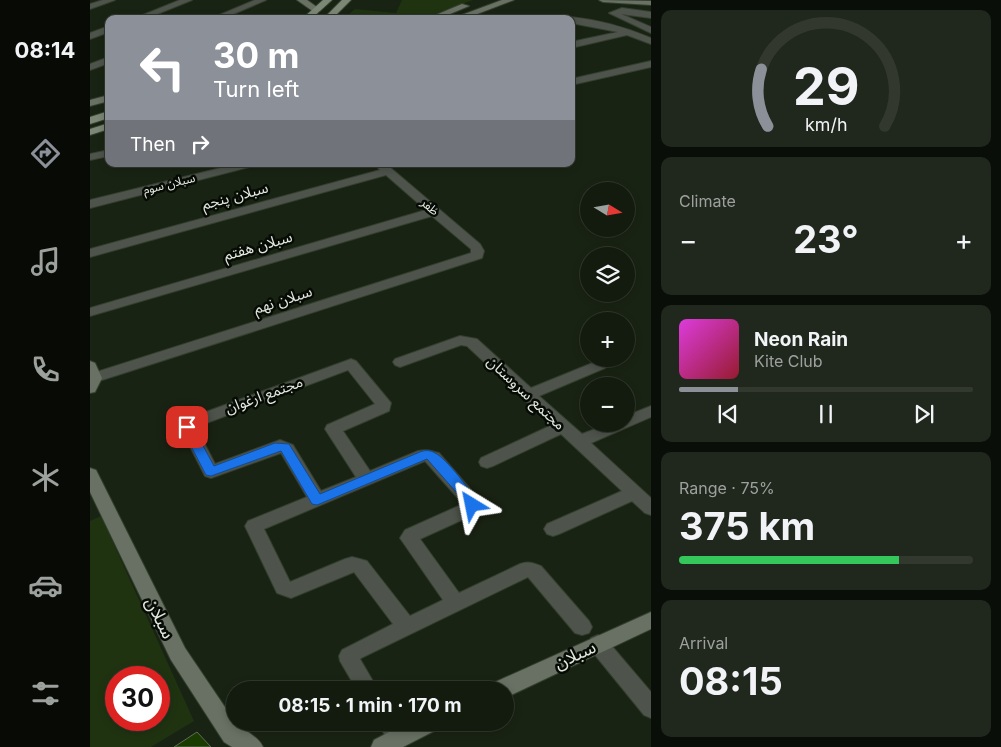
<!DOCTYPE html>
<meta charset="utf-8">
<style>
:root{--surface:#131a0e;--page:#20271c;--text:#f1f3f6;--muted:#9da19e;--line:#32382e;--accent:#8c9099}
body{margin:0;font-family:Inter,"Noto Sans Arabic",sans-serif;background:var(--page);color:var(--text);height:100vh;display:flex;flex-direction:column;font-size:19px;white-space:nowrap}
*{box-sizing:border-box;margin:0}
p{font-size:16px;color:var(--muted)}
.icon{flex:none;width:28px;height:28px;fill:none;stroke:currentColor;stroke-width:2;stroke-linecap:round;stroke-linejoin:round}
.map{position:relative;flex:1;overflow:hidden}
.sheet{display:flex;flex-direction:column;gap:10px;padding:10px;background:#0a0e08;width:350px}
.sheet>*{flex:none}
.top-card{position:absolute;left:15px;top:15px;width:470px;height:152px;border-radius:10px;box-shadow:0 2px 8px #0003,0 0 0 1px var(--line);background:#8c9099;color:#fff;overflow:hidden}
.needle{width:32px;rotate:101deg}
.controls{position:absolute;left:490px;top:182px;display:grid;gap:10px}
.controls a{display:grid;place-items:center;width:55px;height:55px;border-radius:50%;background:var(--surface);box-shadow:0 2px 8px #0003,0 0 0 1px var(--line);font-size:25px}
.speed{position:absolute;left:15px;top:666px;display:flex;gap:10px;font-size:25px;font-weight:700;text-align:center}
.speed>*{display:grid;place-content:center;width:65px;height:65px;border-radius:50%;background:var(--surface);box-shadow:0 2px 8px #0003,0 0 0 1px var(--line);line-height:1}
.speed .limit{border:8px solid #d22;background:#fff;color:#111}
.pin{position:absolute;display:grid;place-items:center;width:42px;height:42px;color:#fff;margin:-21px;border-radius:10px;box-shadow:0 2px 8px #0006}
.me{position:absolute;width:55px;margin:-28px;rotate:325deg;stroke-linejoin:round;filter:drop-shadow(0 0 4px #0008)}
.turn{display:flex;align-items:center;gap:18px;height:105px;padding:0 25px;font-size:22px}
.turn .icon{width:65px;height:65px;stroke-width:2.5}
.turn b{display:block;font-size:35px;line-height:42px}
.then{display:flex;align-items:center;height:48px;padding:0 25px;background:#0003;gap:10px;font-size:19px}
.big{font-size:38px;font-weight:700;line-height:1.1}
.sheet .tile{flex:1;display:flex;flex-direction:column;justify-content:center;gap:8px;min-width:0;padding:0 18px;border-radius:10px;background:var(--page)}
.sheet .dial{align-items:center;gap:0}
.dial svg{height:130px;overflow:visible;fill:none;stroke:var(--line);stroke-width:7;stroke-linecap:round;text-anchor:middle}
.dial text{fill:var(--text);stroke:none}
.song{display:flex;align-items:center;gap:15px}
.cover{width:60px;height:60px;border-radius:8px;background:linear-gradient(135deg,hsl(300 70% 55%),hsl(350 70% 35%))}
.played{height:5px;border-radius:2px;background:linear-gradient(90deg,var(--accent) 20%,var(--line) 20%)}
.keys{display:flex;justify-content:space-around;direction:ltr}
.heat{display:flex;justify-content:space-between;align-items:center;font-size:28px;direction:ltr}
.charge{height:8px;border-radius:4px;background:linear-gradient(90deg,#34c759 75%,var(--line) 0)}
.trip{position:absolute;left:136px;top:681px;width:288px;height:50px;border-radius:25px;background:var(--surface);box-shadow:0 2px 8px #0003,0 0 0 1px var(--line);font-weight:700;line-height:50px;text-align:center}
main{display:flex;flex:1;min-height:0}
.tab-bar{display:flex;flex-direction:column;width:90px;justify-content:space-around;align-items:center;background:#080a06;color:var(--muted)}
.tab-bar .icon{width:35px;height:35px}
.tab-bar .current{color:var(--accent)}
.tab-bar b{font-size:22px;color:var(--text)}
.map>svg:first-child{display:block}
.green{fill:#1f3311;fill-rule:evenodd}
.building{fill:#1b3c00;stroke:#5f6c58}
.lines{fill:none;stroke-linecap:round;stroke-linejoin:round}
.street-casing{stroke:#353f2f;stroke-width:2}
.secondary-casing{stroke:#353f2f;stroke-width:2}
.primary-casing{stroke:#353f2f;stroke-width:2}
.street{fill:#4e544b;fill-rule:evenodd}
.secondary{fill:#687163;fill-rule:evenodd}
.primary{fill:#7c8776;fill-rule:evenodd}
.route{fill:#1a73e8;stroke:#114b97}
.labels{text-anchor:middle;stroke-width:5;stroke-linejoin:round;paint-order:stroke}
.far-street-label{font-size:12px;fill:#e2e9de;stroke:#070b05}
.street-label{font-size:15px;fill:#e2e9de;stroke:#070b05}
.near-street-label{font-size:18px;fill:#e2e9de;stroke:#070b05}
</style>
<main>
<nav class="tab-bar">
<b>08:14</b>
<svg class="icon current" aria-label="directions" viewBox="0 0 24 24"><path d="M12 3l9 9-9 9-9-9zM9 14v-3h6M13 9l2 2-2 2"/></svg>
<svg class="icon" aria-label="music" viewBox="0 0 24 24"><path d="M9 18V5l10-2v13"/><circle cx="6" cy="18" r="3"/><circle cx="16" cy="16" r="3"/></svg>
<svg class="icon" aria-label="phone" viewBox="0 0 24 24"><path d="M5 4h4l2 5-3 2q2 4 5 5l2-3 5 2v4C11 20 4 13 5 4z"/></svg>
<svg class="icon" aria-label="climate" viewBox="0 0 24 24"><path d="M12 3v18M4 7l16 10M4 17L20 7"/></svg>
<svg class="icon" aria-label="car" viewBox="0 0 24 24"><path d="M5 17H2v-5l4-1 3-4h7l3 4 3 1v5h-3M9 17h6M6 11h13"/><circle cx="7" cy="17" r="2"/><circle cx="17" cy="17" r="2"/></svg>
<svg class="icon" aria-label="filters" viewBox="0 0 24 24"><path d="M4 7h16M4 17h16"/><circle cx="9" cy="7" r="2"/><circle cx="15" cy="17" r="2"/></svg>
</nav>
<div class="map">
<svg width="561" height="747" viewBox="0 0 561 747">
<rect width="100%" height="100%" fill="#192313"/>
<path class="green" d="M312 0H383L331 19H253L265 9 306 13Z
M11 516 104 721 61 747H0V521ZM26 678H69V720H26Z"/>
<path class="building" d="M107 732 121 747H84Z"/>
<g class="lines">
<defs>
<path id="street" d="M13 0H25L0 9V4Z
M90 0H102L55 19H43Z
M165 0H176L132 19H120Z
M532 8 561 12V18L531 14 561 27V33L519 13Z
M481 17C509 20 535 27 561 38V44L537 35 481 48V42L528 32 481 23V19H478Z
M19 26V32L0 39V33Z
M19 57V63L0 70V64Z
M561 61V67L481 85V79Z
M19 150V156L0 160V154Z
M147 164H165L163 166 0 208V200Z
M285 164H296L390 244 394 251 392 258 9 381 0 382V374L381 253V249L342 216 0 316V308L336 210 296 175 0 257V249L290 170Z
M370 336 387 339 441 388 505 362H515L517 365 515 368 449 396 492 434 518 424H536V416L561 406V417L501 443 561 498V515L555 513 542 501 469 534 463 536 457 534 454 529 457 524 532 491 471 434 403 466 397 468 391 466 389 462 391 458 462 425 377 346 371 345 310 367 305 365 303 362 305 359Z
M261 359 266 361 301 403 299 411 253 431 280 471 328 451C336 449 341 451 349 453L389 499 391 505 385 514 330 539 369 593 430 564C438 561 443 563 451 566L499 621 502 627 499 633 492 635 485 633 438 577 271 658 270 659 288 690H267L250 661 249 656 252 650 303 624 264 572 201 598 187 593 155 526 158 521 217 497 191 453 121 478 115 476 89 425 91 421ZM258 370 285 404 237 425 235 429 266 477 231 491 203 445 190 440 125 464 106 427ZM335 461 373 504 315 530 310 538 353 600 320 616 277 561 270 559 262 557 255 559 200 582 174 529Z
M508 635 515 638 561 692V718L554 715 501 650 498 644 501 638Z
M288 722H310L319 738 316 745 311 747 300 745Z"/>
<path id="secondary" d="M207 0H217L231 10 224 12Z
M412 0H424L374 19H361Z
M509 0 561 1V5L513 2Z
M372 4 379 6 348 19H336Z
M19 95V101L0 106V100Z
M0 361 5 363 12 378 5 392 0 393Z
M0 468 6 470 95 648 145 722C154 731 168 736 173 747H142L134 742 81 660 0 492Z
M561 612V629L417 697H415V690H400L403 683Z
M318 722H350L348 729 313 747H281L284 740Z"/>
<path id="primary" d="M233 0H242L221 19H212Z
M252 0H261L242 19H233Z
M19 111V118L0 124V117Z
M19 123V129L0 135V129Z"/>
</defs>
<use href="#street" class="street-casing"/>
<use href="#secondary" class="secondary-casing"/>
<use href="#primary" class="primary-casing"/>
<use href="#street" class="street"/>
<use href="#secondary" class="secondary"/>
<use href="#primary" class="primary"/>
</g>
<path class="route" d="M97 423 101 424 124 466 185 443 199 444 230 494 330 452C335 450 340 450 345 453 355 457 385 495 388 505L386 508H377L374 501 337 459 227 505 222 504 191 451 121 476 116 475 91 427Z"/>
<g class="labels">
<g class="far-street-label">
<text transform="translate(79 184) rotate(-14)" y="4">سبلان سوم</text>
<text transform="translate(340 207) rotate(41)" y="4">ظفر</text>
</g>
<g class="street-label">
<text transform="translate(145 196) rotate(-15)" y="5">سبلان پنجم</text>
<text transform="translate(168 246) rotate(-16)" y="5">سبلان هفتم</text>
<text transform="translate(193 300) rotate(-18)" y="5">سبلان نهم</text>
<text transform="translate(436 393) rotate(43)" y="5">مجتمع سروستان</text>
<text transform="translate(174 395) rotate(-20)" y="5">مجتمع ارغوان</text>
</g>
<g class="near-street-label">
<text transform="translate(70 618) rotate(64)" y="6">سبلان</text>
<text transform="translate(485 655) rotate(-25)" y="6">سبلان</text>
</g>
</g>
</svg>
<div class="controls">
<a><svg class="needle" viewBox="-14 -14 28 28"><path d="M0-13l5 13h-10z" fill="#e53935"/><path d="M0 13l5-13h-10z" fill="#9da19e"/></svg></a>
<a><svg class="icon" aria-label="layers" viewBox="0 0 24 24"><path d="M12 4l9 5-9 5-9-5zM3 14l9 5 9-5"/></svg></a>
<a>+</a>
<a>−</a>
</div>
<div class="speed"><div class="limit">30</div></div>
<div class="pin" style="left:97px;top:427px;background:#d93025"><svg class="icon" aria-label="arrive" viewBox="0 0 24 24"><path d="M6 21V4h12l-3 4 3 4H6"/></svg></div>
<svg class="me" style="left:382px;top:505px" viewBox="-20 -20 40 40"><path d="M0-17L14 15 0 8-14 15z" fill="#1a73e8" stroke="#fff" stroke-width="4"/></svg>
<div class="trip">08:15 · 1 min · 170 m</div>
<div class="top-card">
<div class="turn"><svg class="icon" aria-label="left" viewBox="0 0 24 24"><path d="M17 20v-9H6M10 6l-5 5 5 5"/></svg><div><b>30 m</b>Turn left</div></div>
<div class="then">Then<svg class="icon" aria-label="right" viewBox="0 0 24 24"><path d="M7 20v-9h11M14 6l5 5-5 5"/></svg></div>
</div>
</div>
<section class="sheet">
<div class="tile dial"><svg viewBox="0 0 100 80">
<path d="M14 69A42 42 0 1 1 86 69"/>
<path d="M14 69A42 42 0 0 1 10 34" stroke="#8c9099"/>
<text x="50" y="56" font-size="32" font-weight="700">29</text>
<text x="50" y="72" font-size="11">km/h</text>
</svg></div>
<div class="tile"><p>Climate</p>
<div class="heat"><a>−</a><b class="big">23°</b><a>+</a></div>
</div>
<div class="tile">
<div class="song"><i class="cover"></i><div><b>Neon Rain</b><p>Kite Club</p></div></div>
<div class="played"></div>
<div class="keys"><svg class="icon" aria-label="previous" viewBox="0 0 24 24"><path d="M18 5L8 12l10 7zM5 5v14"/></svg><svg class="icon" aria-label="pause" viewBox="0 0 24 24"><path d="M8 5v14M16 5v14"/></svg><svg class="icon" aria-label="next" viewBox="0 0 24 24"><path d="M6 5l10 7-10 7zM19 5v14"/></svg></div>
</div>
<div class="tile"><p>Range · 75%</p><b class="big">375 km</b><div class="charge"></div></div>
<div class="tile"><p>Arrival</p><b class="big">08:15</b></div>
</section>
</main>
